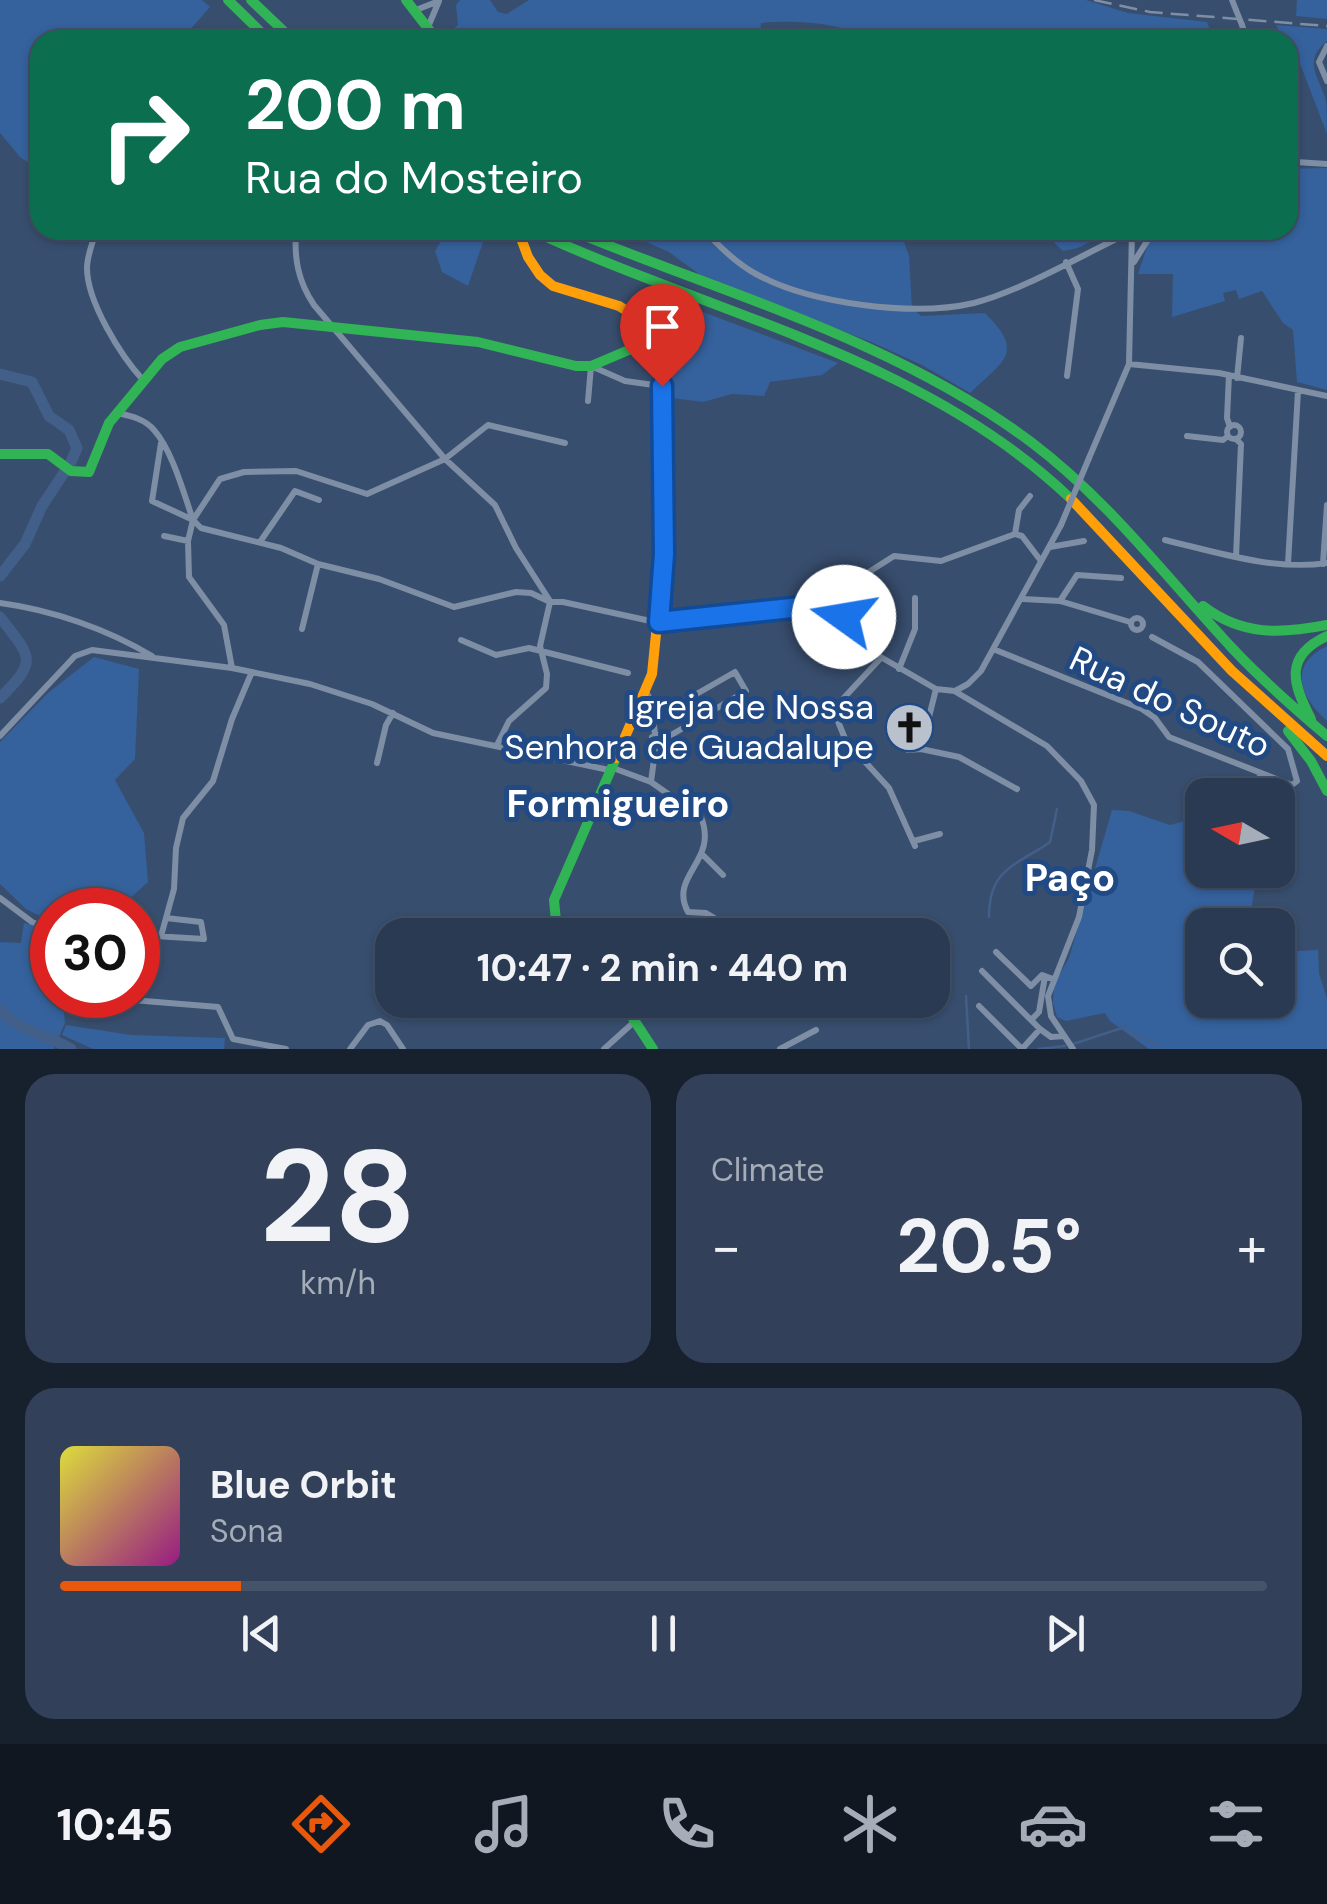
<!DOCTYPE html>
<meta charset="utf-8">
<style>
:root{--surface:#2a3a52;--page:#324159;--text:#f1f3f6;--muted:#a5adb8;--line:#465469;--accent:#ea580c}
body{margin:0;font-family:"DM Sans",sans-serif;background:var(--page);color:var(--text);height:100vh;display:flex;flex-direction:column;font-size:38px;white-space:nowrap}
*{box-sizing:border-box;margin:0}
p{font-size:32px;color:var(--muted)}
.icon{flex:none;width:55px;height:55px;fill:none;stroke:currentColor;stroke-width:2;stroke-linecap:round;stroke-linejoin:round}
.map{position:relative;height:1049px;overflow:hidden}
.drawer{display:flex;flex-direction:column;gap:25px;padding:25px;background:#17202d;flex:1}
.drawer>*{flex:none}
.hud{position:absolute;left:30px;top:30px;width:1268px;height:210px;border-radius:30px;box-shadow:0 2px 8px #0004,0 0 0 2px var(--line);background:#0b6e4f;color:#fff;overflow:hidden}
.needle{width:65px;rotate:279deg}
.controls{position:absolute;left:1185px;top:778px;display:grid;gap:20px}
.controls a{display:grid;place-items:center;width:110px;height:110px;border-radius:20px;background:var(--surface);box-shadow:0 2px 8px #0004,0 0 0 2px var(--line);font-size:50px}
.speed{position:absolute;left:30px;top:888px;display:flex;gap:20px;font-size:50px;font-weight:700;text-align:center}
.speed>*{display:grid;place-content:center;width:130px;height:130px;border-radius:50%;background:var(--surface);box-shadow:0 2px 8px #0004,0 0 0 2px var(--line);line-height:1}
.speed .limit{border:15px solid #d22;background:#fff;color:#111}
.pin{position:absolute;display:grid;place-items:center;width:85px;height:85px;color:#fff;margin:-102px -42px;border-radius:50% 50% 50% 0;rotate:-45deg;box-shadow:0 0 10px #0007}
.pin .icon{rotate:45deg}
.me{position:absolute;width:110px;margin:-55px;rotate:283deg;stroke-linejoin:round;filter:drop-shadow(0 0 8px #0008)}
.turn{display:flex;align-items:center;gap:35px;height:210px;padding:0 50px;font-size:45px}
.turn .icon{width:130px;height:130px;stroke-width:2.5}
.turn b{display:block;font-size:70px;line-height:85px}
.big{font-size:75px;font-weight:700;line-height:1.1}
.drawer .tile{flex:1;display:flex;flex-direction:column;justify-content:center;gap:15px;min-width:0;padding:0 35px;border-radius:30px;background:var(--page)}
.drawer .dial{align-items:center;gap:0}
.dial b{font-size:130px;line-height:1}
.song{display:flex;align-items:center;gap:30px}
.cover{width:120px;height:120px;border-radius:15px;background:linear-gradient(135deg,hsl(60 70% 55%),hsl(310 70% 35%))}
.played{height:10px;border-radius:5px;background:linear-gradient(90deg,var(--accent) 15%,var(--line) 15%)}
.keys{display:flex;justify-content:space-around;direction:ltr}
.heat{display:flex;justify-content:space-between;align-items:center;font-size:55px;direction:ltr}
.drawer .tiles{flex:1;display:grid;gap:25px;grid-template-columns:1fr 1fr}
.tile:last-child{grid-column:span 2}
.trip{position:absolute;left:375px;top:918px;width:575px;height:100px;border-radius:30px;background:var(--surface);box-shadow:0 2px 8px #0004,0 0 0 2px var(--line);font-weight:700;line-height:100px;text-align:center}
.tab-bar{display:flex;height:160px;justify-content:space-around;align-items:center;background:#111721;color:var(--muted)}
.tab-bar .icon{width:70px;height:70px}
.tab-bar .current{color:var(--accent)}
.tab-bar b{font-size:45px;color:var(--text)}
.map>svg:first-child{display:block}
.green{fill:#35619c}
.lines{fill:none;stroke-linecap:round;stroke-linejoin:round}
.stream{stroke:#425f89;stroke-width:2.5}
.river{stroke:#425f89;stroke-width:11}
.street{stroke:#7e8ea4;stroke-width:6}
.fast{stroke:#30b455;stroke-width:10}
.slow{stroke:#ff9f0a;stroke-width:10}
.rail{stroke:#7f8ea4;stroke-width:2.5;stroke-dasharray:18 8;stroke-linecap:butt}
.street-bridge{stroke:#7e8ea4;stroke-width:6}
.route-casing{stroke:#114b97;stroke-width:25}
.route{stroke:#1a73e8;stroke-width:18}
.labels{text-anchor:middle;stroke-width:10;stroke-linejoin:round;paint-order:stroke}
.street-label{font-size:35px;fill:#fff;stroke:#214a85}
.poi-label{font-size:35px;fill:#fff;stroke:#214a85;text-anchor:end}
.neighbourhood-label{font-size:38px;font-weight:bold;fill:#fff;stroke:#214a85}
</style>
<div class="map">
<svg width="1327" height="1049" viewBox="0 0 1327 1049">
<rect width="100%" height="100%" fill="#384e6e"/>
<path class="green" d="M0 0H202L210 7 181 40H40V170L20 157 0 133Z
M460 0H490L498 12 507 14 529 0H1086L1128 13 1207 22 1214 40H870C841 22 794 20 761 23L759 40H446L443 37 458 25 456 5Z
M1297 0H1327V19L1296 16Z
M1276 25 1327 29V41C1302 61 1319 77 1326 100 1327 109 1327 124 1327 134L1291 40 1282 38Z
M1327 168V390L1297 382 1293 330 1283 323 1262 291 1239 299 1236 290 1223 293 1225 301 1172 317 1173 274H1138L1148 244 1161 230H1288V169Z
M448 230 502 231 483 242 468 286 442 272 435 251Z
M618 230H900L909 256 912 308 921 316 985 313C1026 353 1003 361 970 393L922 365 871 342 707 280 669 252Z
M1041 230H1113L1078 248 1063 251Z
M695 309 838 363 822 375 770 382 764 396 732 394 703 402 672 398 660 351Z
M1327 646V721C1300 697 1287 665 1327 646Z
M94 657 139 669 135 759 115 780 144 833 148 882 117 910H52V922L26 909 0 884V742L49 692Z
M1112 810 1129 811 1170 825 1202 816V870H1253L1255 885 1249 925H1202V1000H1278V952L1318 950 1319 973 1327 999V1049H1149L1110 1021 1105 1013 1066 1021 1057 1017 1053 1003 1054 984 1069 958Z
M24 923 52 931V995H62L65 1023 54 1049H0V942L21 943Z
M66 1025 131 1035 225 1038 224 1049H93L62 1035Z"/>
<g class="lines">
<path class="stream" d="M989 917C989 868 1016 866 1050 842L1057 809
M966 996 969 1049
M1073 1044 1125 1027 1136 1037 1144 1038 1160 1049
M1038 1049 1065 1046"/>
<path class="river" d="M0 374 32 382 49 416 69 430 77 448 71 462 42 506 25 544 0 576
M0 617C30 657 40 659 0 698
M0 1010C20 1032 46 1034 71 1049"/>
<path class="street" d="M1232 0 1236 10
M416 10 439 1 428 27
M1242 25 1247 40
M1327 46 1319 62 1327 81
M1288 140 1296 162
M1288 165 1296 162 1327 164
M96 230C93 243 87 255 87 268 87 302 121 356 143 380
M296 230C294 259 298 281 314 305L445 459 495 505 516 548 550 601
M704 230C720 247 736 263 756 274 810 304 914 317 974 303 1022 291 1087 252 1135 230
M1066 262 1078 289 1067 376
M1134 262 1154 230
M651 340 689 321
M1129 364 1219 373 1327 396
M1229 375 1227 418 1230 427
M1237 378 1241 338
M588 401 591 366 625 381 661 386
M118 413C131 416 145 419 154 430 172 450 184 494 193 520L201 528 281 548 318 564 379 579 454 607 516 592 531 593 550 602H563L655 622 819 605 837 609 860 645 936 689 955 691 968 684 981 671 1061 525
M1227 432a7 7 0 1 1 14 0a7 7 0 1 1-14 0Z
M1187 436 1223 440 1228 436
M1236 439 1241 444 1236 557
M161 443 152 501 191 519
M1089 458 1129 364 1132 231
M1015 534 1019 510 1030 496
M164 536 188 541
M1165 540C1216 552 1274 571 1327 563
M260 542 295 491 319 500
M1050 547 1084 541
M1288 564 1298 391
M1323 564 1327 505
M1023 599 1060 601 1130 622
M1060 601 1077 575 1121 578
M0 603C52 610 107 629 152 656
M837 609 861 577 894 556 941 561 1015 534 1022 536 1041 561
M1131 624a6 6 0 1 1 12 0a6 6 0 1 1-12 0Z
M302 629 318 564
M461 640 496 655 529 648 628 673
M993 649 1142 709 1155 718 1169 737 1292 785 1297 781 1288 749 1198 662 1152 637
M880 659 840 702 835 714 846 741 889 788 915 846
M232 668 224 625 189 577 188 541 193 520 220 479 244 472 296 471 367 494 445 459 488 425 565 443
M899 669 915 629V598
M936 689 921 749 959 757 1017 789
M646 691 652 704 655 735
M956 692 1047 746 1081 781 1094 805 1092 850 1079 917 1048 996 1051 1016 1073 1049
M658 735 661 741 655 744 652 737Z
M0 736 75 656 92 650 232 668 310 684 372 704 433 733 609 770
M661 741 746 691 735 672 686 700 695 720
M497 745 509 721 546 688 547 674 540 646 550 602
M908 750 921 749
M377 763 386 725 393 713
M613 768 651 782 701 817C719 862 668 875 688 912L706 913 716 919V935
M651 782 656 744
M1259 795 1260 773
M914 841 940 834
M703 855 723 875
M0 898 32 922 52 929
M166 918 174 889 176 848 183 818 213 781 232 719 251 674
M717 931H744L758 922
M138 935 204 939 201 922 166 918 161 936
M996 952 1031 986 1042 975 1053 979
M982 971 1040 1029 1051 1037 1064 1036
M71 995 218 1007 233 1039 286 1049
M979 1006 1022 1049 1040 1029
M1031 1020 1039 1012 1045 976
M350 1049 368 1025 380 1021 387 1025 403 1049
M604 1049 634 1022
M780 1049 816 1030"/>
<path class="fast" d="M228 0 269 40
M251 0 293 40
M406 0 437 40
M531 230C712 314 923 357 1071 499
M570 230C725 294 895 340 1031 442 1108 500 1167 578 1232 648 1262 680 1294 708 1327 736
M0 454H48L71 471 89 472 109 423 162 359 180 347 260 325 283 322 478 342 576 366H591L650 341
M1203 606C1242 636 1281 634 1327 625
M1311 719C1292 683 1284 656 1327 636
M1288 731 1311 761 1327 791
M564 935 556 921 554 900 616 758
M621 1000 653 1049"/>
<path class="slow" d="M518 230 528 257 540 275 553 286 619 306 638 318 660 366 664 554 652 674 616 758
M1071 499 1232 671 1327 756"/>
<path class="rail" d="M1094 0 1150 12 1327 26"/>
<path class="street-bridge" d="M1236 10 1242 25
M1061 525 1089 458"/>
</g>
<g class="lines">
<defs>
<path id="route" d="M662 386 664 554 659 622 820 605 837 609 844 617"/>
</defs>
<use href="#route" class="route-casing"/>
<use href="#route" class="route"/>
</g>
<defs>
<symbol id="church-disc" viewBox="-11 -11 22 22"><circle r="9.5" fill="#b9c1cc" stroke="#214a85"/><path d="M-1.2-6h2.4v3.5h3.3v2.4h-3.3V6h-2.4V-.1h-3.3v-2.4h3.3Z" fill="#111"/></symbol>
</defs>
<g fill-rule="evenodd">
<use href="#church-disc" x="882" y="700" width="55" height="55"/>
</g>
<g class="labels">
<g class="street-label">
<text transform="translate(1170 702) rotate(25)" y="12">Rua do Souto</text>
</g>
<g class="poi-label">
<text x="874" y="719">Igreja de Nossa<tspan x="874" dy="40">Senhora de Guadalupe</tspan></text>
</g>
<g class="neighbourhood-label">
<text x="618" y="817">Formigueiro</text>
<text x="1070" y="891">Paço</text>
</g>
</g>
</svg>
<div class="controls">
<a><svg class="needle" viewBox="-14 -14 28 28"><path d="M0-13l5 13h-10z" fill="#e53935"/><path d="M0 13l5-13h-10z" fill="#a5adb8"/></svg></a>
<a><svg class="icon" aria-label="search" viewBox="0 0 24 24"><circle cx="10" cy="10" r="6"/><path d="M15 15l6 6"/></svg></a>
</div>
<div class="speed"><div class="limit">30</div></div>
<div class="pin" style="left:662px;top:386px;background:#d93025"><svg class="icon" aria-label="arrive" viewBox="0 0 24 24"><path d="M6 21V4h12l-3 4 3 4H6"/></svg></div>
<svg class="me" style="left:844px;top:617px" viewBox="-20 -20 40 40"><circle r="19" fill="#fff"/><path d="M0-13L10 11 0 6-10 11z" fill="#1a73e8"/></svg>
<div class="trip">10:47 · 2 min · 440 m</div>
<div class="hud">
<div class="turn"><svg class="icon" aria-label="right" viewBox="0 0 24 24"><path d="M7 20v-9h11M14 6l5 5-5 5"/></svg><div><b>200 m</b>Rua do Mosteiro</div></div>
</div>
</div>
<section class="drawer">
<div class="tiles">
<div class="tile dial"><b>28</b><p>km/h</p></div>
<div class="tile"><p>Climate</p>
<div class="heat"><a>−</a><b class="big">20.5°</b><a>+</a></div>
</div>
<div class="tile">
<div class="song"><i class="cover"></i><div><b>Blue Orbit</b><p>Sona</p></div></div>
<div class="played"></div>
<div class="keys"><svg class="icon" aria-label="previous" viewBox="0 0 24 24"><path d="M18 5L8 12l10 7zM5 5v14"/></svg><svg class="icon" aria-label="pause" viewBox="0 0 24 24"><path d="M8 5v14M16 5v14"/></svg><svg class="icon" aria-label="next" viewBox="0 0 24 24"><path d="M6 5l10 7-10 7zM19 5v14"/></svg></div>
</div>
</div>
</section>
<nav class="tab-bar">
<b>10:45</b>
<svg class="icon current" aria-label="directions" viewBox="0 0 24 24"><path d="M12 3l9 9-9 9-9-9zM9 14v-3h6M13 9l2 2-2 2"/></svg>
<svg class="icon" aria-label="music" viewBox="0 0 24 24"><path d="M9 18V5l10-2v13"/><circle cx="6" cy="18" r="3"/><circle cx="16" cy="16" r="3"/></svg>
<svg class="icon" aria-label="phone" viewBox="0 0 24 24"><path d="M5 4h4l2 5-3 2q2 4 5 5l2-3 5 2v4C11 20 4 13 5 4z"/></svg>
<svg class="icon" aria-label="climate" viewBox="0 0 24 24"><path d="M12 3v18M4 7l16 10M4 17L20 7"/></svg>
<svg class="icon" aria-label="car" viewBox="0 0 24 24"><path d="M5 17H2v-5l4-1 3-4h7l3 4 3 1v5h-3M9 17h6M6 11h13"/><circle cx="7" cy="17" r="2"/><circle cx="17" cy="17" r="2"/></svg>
<svg class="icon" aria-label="filters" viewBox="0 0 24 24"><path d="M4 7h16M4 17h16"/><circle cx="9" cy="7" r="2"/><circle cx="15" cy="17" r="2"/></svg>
</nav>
